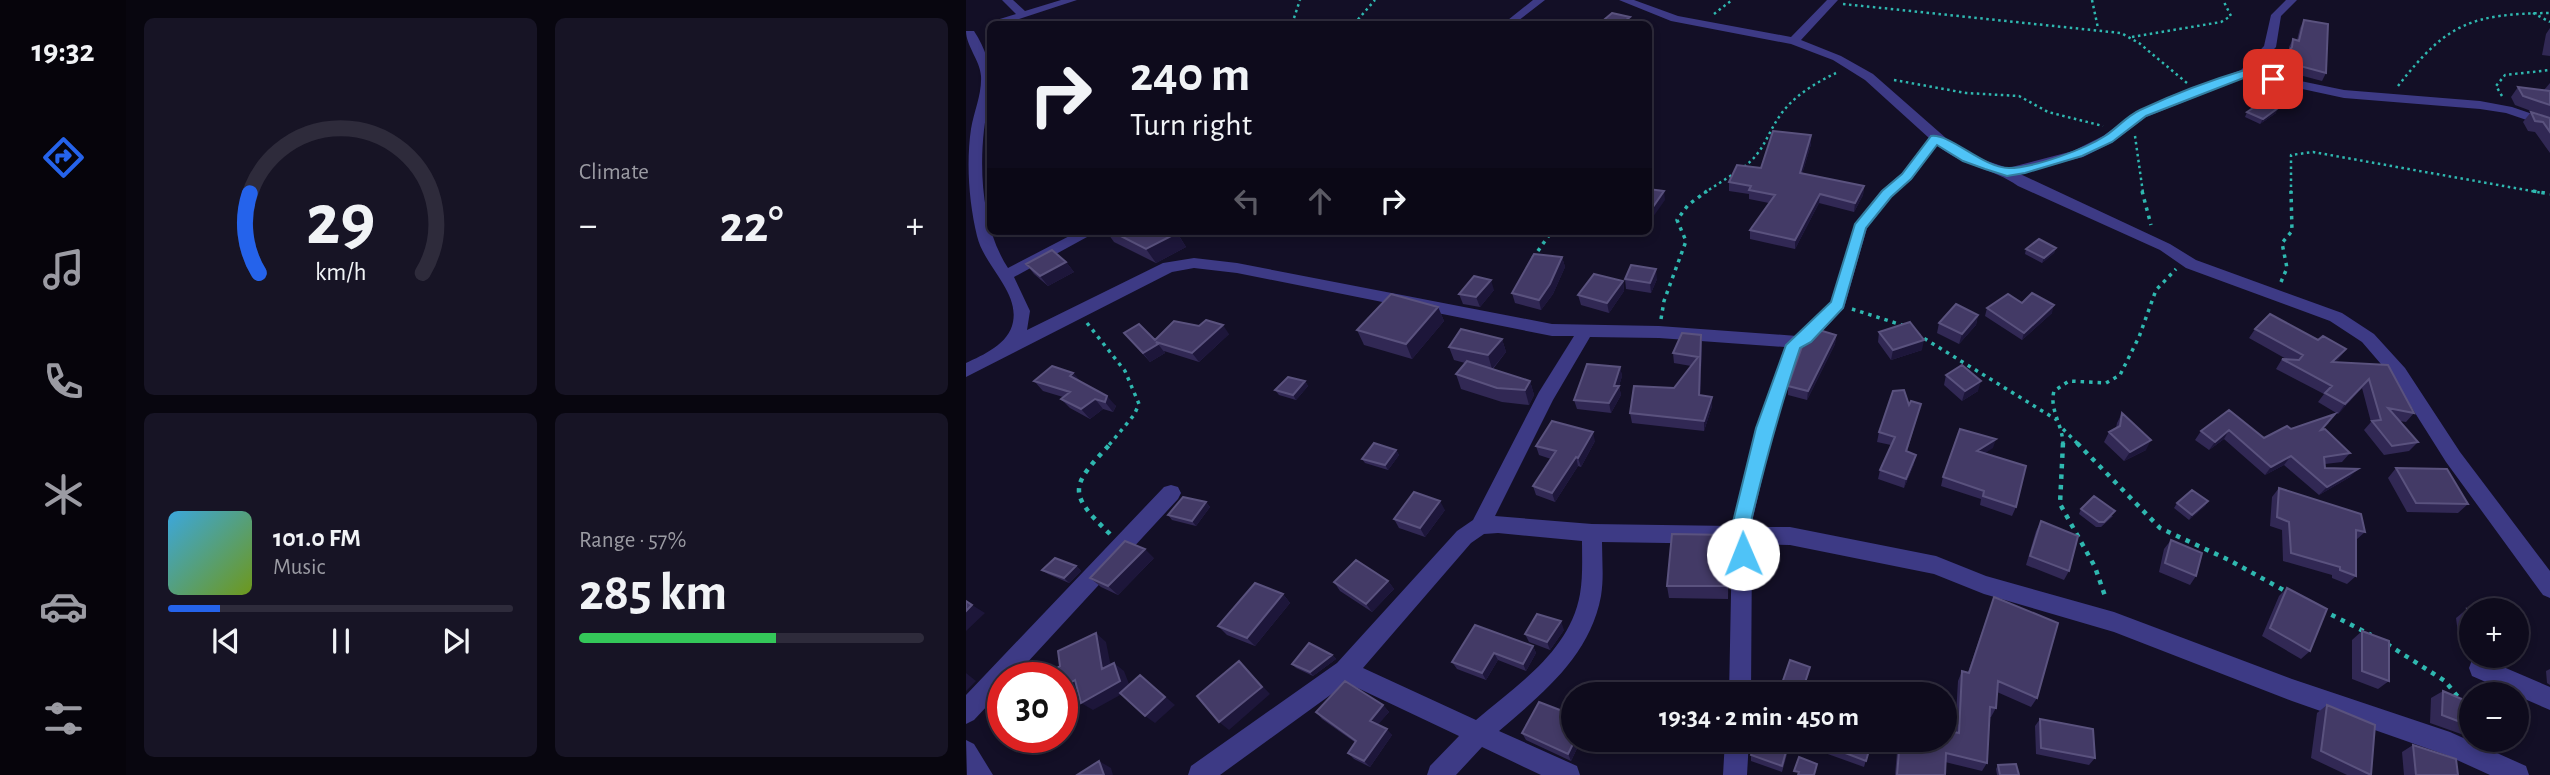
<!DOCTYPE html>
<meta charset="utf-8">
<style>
:root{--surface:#0e0b1c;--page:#171425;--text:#f1f3f6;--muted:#9b9ba3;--line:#2e2b3b;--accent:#2563eb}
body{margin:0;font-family:"Alegreya Sans",sans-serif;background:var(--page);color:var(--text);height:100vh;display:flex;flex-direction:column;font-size:26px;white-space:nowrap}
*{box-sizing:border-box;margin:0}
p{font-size:23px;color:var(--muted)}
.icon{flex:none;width:38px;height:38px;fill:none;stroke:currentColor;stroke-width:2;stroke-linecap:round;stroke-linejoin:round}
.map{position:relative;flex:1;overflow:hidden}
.panel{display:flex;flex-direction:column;gap:18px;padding:18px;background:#08060f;width:840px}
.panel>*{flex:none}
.guide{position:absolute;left:21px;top:21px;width:665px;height:214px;border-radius:10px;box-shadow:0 4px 10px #0003,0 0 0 2px var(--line);background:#0e0b1c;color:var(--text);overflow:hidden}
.controls{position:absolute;left:1493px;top:598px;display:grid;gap:14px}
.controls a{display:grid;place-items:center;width:70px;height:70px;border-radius:50%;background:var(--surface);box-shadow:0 4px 10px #0003,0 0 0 2px var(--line);font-size:35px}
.speed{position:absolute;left:21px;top:662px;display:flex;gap:14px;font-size:35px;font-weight:700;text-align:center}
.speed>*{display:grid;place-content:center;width:91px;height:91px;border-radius:50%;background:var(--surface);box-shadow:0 4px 10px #0003,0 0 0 2px var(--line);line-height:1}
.speed .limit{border:10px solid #d22;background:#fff;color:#111}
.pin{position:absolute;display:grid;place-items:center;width:60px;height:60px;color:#fff;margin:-30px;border-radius:14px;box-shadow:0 4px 10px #0006}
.me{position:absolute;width:77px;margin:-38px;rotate:359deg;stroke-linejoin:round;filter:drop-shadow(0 0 5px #0008)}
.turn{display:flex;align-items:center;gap:24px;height:147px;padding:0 28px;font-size:32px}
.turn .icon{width:91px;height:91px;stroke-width:2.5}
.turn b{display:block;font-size:49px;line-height:60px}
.lanes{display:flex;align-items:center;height:66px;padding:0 28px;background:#0003;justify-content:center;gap:35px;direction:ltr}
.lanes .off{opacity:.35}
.big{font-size:52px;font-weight:700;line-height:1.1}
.panel .widget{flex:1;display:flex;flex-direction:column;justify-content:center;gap:10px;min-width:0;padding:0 24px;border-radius:10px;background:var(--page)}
.panel .dial{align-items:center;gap:0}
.dial svg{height:182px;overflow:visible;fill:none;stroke:var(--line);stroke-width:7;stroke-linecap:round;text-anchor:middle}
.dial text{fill:var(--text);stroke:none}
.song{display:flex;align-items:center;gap:21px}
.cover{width:84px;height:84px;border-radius:10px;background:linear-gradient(135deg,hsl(200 70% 55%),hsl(80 70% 35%))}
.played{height:7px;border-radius:4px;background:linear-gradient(90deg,var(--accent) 15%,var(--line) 15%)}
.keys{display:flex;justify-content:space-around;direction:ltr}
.heat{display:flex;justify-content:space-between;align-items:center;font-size:38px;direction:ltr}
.charge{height:10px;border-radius:5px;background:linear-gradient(90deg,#34c759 57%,var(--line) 0)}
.panel .tiles{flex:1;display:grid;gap:18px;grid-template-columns:repeat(2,1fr)}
.trip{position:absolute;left:595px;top:682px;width:396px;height:70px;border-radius:35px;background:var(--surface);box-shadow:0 4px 10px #0003,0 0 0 2px var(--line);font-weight:700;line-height:70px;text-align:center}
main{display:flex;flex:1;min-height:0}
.dock{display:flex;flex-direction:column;width:126px;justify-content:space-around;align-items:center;background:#06040b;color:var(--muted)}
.dock .icon{width:49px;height:49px}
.dock .selected{color:var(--accent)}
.dock b{font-size:32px;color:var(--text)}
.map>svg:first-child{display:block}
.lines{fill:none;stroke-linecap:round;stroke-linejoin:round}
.path-far2{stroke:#2fb8b0;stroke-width:2.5;stroke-dasharray:2.5 3.5;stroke-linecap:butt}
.path-far1{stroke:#2fb8b0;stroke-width:3.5;stroke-dasharray:3.5 5;stroke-linecap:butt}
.path{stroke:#2fb8b0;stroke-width:4.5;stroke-dasharray:4.5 6;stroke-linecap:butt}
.street{fill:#3d3a85;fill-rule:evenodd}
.wall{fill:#312854}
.shaded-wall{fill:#1d163a}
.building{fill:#433a66;stroke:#5a527e;stroke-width:2}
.route{fill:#4fc3f7;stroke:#337fa1;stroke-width:2}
</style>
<main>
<nav class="dock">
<b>19:32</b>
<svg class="icon selected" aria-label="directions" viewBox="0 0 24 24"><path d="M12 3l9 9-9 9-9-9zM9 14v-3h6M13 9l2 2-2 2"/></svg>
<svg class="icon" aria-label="music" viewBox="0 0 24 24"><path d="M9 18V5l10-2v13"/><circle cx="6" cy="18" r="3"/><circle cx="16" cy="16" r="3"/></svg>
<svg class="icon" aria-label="phone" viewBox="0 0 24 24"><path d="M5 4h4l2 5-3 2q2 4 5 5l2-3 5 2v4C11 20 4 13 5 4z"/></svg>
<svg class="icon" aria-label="climate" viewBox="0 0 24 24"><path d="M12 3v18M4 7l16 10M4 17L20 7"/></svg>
<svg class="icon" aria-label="car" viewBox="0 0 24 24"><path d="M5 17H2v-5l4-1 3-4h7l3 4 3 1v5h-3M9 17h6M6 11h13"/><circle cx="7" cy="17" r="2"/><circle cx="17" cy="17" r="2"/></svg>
<svg class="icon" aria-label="filters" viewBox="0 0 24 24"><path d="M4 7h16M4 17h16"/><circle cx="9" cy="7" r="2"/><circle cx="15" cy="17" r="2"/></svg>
</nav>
<section class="panel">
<div class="tiles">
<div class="widget dial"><svg viewBox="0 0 100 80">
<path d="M14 69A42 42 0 1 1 86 69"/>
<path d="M14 69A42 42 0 0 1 10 34" stroke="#2563eb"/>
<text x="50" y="56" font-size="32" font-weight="700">29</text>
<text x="50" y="72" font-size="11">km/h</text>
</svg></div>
<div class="widget"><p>Climate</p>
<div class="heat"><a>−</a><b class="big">22°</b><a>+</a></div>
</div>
<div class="widget">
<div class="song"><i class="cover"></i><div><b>101.0 FM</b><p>Music</p></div></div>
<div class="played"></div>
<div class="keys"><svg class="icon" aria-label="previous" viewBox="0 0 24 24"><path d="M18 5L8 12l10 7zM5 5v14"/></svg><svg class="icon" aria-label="pause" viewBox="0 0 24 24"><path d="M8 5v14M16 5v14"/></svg><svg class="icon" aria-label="next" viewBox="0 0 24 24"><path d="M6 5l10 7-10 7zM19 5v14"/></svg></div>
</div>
<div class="widget"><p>Range · 57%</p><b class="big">285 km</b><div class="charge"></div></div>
</div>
</section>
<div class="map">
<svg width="1584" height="775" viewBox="0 0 1584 775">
<rect width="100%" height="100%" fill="#130f26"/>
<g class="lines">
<path class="path-far2" d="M1126 0 1132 28
M877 4 1155 33 1173 43 1221 83
M1567 13 1584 22
M748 14 766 0
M328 18 334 0
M388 24 409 0
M1166 37 1255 22 1265 16 1257 0
M928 80 1000 93 1053 96 1082 112 1137 126
M1432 86C1481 23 1505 14 1584 13
M1536 96 1530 86 1539 75 1584 70
M1169 136 1177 193
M778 167C799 150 799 138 813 117 826 97 849 83 870 73
M738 193 769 173
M1325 193V155L1347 152 1577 193"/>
<path class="path-far1" d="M1176 191 1185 225
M1567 191 1584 194
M567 258 586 231
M1315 282 1321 268 1316 243 1326 231 1325 191
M886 309 939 326
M695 319 698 301 720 241 711 220 722 205 741 191
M121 323 159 371 173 404 168 415 143 445
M951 334 1091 420
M1097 429 1113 445
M1097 445C1097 425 1083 410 1088 391L1103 381 1140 383 1154 375 1173 337 1190 290 1210 269"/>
<path class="path" d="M1097 443 1094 504 1129 567 1140 599
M1111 443 1194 528 1263 560 1321 592
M144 534C100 492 105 486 145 443
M1356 610 1405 635
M1421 644 1479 681 1505 713"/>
<path class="street" d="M36 0H47L59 11 95 0H111L38 24 24 26V22L50 14Z
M567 0H579L548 24H537Z
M653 0H668L712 16 825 37 861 0H872L835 40 875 56 907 74 989 146 1006 156 1042 168 1107 151 1137 136 1172 111 1275 70 1298 46 1305 15 1320 0H1331L1315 16 1310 47 1287 71 1378 90 1514 101 1546 107 1584 120V128L1540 113 1514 109 1378 98 1280 77 1180 117 1147 142 1117 157 1052 173 1204 244 1230 260 1376 313 1408 334 1439 368 1494 452 1584 571V598L1577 595 1480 462 1427 378 1396 342 1364 321 1220 268 1194 250 1052 186C1027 168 995 166 971 145L946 179 925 197 901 228 878 308 846 342 835 349 808 428 786 522V527H824L970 556 1020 576 1148 612 1326 679 1484 732 1560 766 1563 775H1524L1480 755 1326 701 1148 632 1018 594 968 574 824 545 786 544 785 695H763L766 544 636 542C636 560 638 578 635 596 624 656 577 693 533 731L611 766 614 775H575L516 747 490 775H461L464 766 493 736 381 683 254 775H222L225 766 371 663 491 531 507 520 573 392 608 336H586L271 273 228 268 206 272 0 377V363C17 355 43 344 47 322 53 291 18 266 11 236 3 203 0 163 5 129 8 111 16 94 15 76 14 60 0 46 0 31H8C32 68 23 89 18 130 13 174 17 230 42 268L113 231H132L48 277 64 311 61 330 197 263 228 258 271 263 586 324 693 326 831 336 865 302 889 224 915 191 936 173 963 138 899 80 867 60 825 44 705 21ZM624 337 693 338 819 347 790 428 766 526 626 524 529 516 587 400ZM532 533 616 541C616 558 617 577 614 594 604 651 551 685 510 720L397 668 505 543 518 534Z
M205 485 212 487 215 493 212 499 48 677H37V689L8 720 0 724V695L198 487Z
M1514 657 1584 687V710L1506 676 1503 668 1506 660Z
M0 740 8 744 27 775H1Z
M759 740H783L781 775H757Z"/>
</g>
<path class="wall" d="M1338 20 1360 73 1356 81 1311 69 1315 61 1323 52V47L1327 39 1331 40 1334 28Z
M1584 28V56L1576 55 1580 34Z
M1584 83V118L1549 105 1545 97 1552 87 1578 90Z
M1281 112 1310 113 1294 124 1279 117Z
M1565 112 1584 118V153L1569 132 1562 131 1557 122Z
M845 135V144L836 174 898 186 897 195 888 212 853 203 829 249 784 239V230L803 203 783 199V194L763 191V182L795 168Z
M140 231H210L220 247 190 263 148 242Z
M623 231H649L645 236Z
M650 231H678L674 237Z
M1090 248 1088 253 1076 263 1059 254 1060 249Z
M596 257 599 267 587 294 575 310 549 303 546 293Z
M100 262 108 272 82 286 68 274 60 264Z
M659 279H691L685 293 660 289Z
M657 281 658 291 643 313 615 305 612 295Z
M528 290 514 307 497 304 493 294Z
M1056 303 1086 313 1056 340 1019 316 1021 308Z
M472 307 478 321 446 359 398 345 391 330Z
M1012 315 1010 325 993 344 971 333 973 323Z
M1289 329 1373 359 1369 362 1422 365 1448 413 1440 422 1433 421 1452 442 1443 451 1418 455 1398 430 1405 422 1396 388 1372 414 1352 402 1358 394 1310 369 1316 359 1322 360 1283 338Z
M913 332 956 350 925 360 912 342Z
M158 333 189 340 263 334 233 362 198 351 199 353 184 362Z
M870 335 869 344 841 400 822 395V386Z
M536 339 540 352 527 369 564 381 568 395 563 405 536 402 495 389 490 374 499 363 488 360 483 347Z
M736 344 734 395 746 406 738 431 666 423 664 413 708 388 725 366 708 363 707 353Z
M654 367 656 376 653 386 655 395 645 413 611 409 608 400Z
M107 373 115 382 150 406 147 412 137 409 124 419 104 408 95 399 97 397 77 391 68 381Z
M980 375 1012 391 996 401 978 385Z
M339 381 342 386 330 400 313 395 309 390Z
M943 405 952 414 941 452 948 464 938 488 912 479 914 470 925 445 911 442 913 432Z
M1263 410 1298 438 1325 429 1363 423 1356 429 1384 453 1376 462 1359 464V468L1384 477 1353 495 1318 465 1299 475 1258 439 1243 450 1229 440 1235 431Z
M1156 413 1180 450 1158 461 1138 442 1143 432 1150 428 1151 423Z
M629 441 615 467 612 466 589 502 570 495 567 486 585 459 573 455 570 446Z
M1027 448 1019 453 1050 507 1046 516 1014 505 1015 499 975 486 977 477Z
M430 450 433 455 422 470 399 463 396 459Z
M1430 468 1502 504 1492 513 1441 512 1422 478Z
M1313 488 1399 532 1390 540V576L1381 584 1366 578V575L1317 561 1316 530 1304 526 1306 497Z
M1242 501 1239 506 1223 520 1208 508 1211 503Z
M240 502 244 507 230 526 206 520 202 515Z
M1115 509 1147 516 1135 527H1130L1113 514Z
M479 510 459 537 433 528 428 519Z
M1075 521 1103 571 1098 580 1060 565 1070 531Z
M763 535 762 599 703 598 701 586Z
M1205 540 1230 576 1224 585 1193 572 1198 549Z
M188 558 152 595 135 587 124 578Z
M110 566 115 571 103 583 82 574 76 570Z
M422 581 428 589 406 612 374 591 368 582Z
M1321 588 1344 651 1335 659 1296 636 1313 596Z
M317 594 324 603 289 646 261 635 252 626Z
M1028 597 1071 698 1065 707 1031 692 1030 708 1025 717H1023L1021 763 1016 771 979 762V775H929L932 740H978L989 732 992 681 996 671 1002 672Z
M1501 609 1505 611V645L1493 641 1490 618Z
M598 630 584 650 563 642 559 634Z
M1396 631 1423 681 1412 689 1386 679V640Z
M567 646 570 653 560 671 532 660 520 680 491 669 486 662Z
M366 655 370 659 347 676 330 668 326 664Z
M1584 669V685L1581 683 1580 671Z
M1477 691 1505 703V728L1495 734 1464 723 1465 698Z
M417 705 423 712 412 724 426 735 404 767 388 759 382 753 390 743 356 719 350 712Z
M1361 705 1405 775H1381L1345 758 1351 713Z
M1074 719 1129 758 1123 765 1070 754 1069 726Z
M556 733 607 740H615L605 761 560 740Z
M906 740 898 767 859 753 861 746Z
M1447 745 1492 775H1438L1436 752Z
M819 747 821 754 816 772 785 761V755Z
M1032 765 1053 775H1031L1030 769Z"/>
<path class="shaded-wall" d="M664 17 665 24H655Z
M1312 108 1310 113 1294 124 1297 119Z
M845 135V144L834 182V173Z
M898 186 897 195 888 212 889 203Z
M698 191 699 200 682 224V214Z
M854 194 853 203 829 249V240Z
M211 233 220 247 190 263 180 249Z
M1090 248 1088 253 1076 263 1078 258Z
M596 257 599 267 587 294 575 310 573 300Z
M100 262 108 272 82 286 74 276Z
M690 269 691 279 685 293 684 283Z
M525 280 528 290 514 307 510 297Z
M657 281 658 291 643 313 641 303Z
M1088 305 1086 313 1056 340 1058 333Z
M472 307 478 321 446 359 440 344Z
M1012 315 1010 325 993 344 996 334Z
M257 325 263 334 233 362 226 353Z
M735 335 736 344 734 404 733 395Z
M870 335 869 344 841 400 842 391Z
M536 339 540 352 526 369 522 355Z
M958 340 956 350 925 360 927 350Z
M192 344 199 353 184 362 177 353Z
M1380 349 1373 359 1359 371 1366 362Z
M654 367 656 376 653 386 655 395 645 413 643 403Z
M107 373 116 383 104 376Z
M1403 379 1396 388 1372 414 1379 404Z
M339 381 342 386 330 400 327 395Z
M564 381 568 395 563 405 559 390Z
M1015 381 1012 391 996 401 999 391Z
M141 396 150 406 147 412 139 402Z
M746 397V406L738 431V421Z
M129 399 137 409 124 419 115 409Z
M1263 430 1258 439 1243 450 1249 442Z
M627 432 629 441 615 467 612 458Z
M1030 439 1027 448 1008 460 1011 451Z
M1185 440 1180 450 1158 461 1164 452Z
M430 450 433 455 422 470 419 465Z
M950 455 948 464 938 488 940 479Z
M1325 456 1318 465 1299 475 1305 467Z
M610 457 612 466 589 502 586 493Z
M1392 469 1384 477 1353 495 1361 487Z
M474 501 479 510 459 537 454 528Z
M1242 501 1239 506 1223 520 1226 515Z
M240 502 244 507 230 526 226 521Z
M179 549 188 558 152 595 142 586Z
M110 566 115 571 103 583 98 578Z
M422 581 428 589 406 612 400 604Z
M317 594 324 603 289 646 281 638Z
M6 605 19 613 0 631V611Z
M595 621 598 630 584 650 581 642Z
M130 633 140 642 147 677 136 669Z
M567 646 570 653 560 671 557 664Z
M528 653 532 660 520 680 516 673Z
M366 655 370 659 347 676 344 672Z
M273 661 304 694 263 730 253 722Z
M148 663 158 671 165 689 127 710 115 703Z
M844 667 843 673 836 695H835Z
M0 673 10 681 0 691Z
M174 675 209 705 189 723 179 716Z
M109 680 120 687 96 704V688Z
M417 705 423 712 410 727 404 721Z
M421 729 426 735 404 767 398 761Z
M609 740H615L605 761 602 754Z
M133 761 145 768 147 775H138Z"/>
<path class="building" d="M646 13 664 17 655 24H633Z
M1338 20 1362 24 1360 73 1315 61 1326 47 1327 39 1333 41Z
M1552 87 1584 91V105L1557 96Z
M1296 102 1312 108 1297 119 1281 112Z
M1565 112 1584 118V132L1577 122 1569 121Z
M807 131 845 135 834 173 898 186 889 203 854 194 829 240 784 230 809 195 783 190 785 186 763 182 771 165 795 168Z
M682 189 698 191 682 214Z
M145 231H210L211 233 180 249Z
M1073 239 1090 248 1078 258 1060 249Z
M86 250 100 262 74 276 60 264Z
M568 254 596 257 584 284 573 300 546 293Z
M665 265 690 269 684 283 659 279Z
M628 274 657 281 641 303 612 295Z
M508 276 525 280 510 297 493 294Z
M1066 293 1088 305 1058 333 1021 308 1042 294 1056 303Z
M425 294 472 307 440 344 391 330Z
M990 304 1012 315 996 334 973 323Z
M1304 314 1352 340 1357 336 1380 349 1366 362 1422 365 1448 413 1422 408 1452 442 1426 446 1406 421 1415 420 1403 379 1379 404 1359 393 1366 386 1316 359 1333 360 1337 355 1289 329Z
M240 320 257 325 226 353 190 342 192 344 177 353 158 333 173 324 189 340 208 321 233 326Z
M944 322 958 340 927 350 913 332Z
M495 329 536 339 522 355 483 347Z
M853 330 870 335 842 391 822 386 838 341Z
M716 333 735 335 733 395 746 397 738 421 664 413 668 386 708 388 732 357 707 353Z
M501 361 564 381 559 390 531 388 490 374Z
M621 364 654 367 648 386H653L643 403 608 400Z
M996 365 1015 381 999 391 980 375Z
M86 366 107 373 104 376 141 396 139 402 129 399 115 409 95 399 104 392 68 381Z
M322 377 339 381 327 395 309 390Z
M938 390 943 405 945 401 955 404 940 451 950 455 940 479 914 470 929 437 913 432 927 391Z
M1263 410 1298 438 1321 426 1325 429 1369 414 1355 430 1359 429 1384 453 1358 457 1359 468 1392 469 1361 487 1325 456 1305 467 1263 430 1249 442 1235 431Z
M1156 413 1185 440 1164 452 1143 432 1154 426Z
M586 421 627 432 612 458 610 457 586 493 567 486 590 451 570 446Z
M994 429 1030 439 1011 451 1060 466 1050 507 1017 496 1018 491 977 477Z
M408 443 430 450 419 465 396 459Z
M1430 468 1481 469 1502 504 1450 503Z
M1313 488 1395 514 1399 532 1390 530V576L1374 570V567L1325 553 1323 522 1311 517Z
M1226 490 1242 501 1226 515 1211 503Z
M448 492 474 501 454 528 428 519Z
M1128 496 1149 511 1138 522H1133L1115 509Z
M217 497 240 502 226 521 202 515Z
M1075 521 1112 536 1103 571 1064 556Z
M706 534 763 535 762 586H701Z
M1205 540 1236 553 1230 576 1199 563Z
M159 541 179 549 142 586 124 578Z
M89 558 110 566 98 578 76 570Z
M390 560 422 581 400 604 368 582Z
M289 583 317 594 281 638 252 626Z
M1321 588 1361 609 1344 651 1304 628Z
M1028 597 1092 623 1071 698 1032 681 1030 708 1024 707 1021 763 980 753 979 775H931L934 740H978V730L993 733 996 671 1003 673Z
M0 601 6 605 0 611Z
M1501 609 1506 611H1505V633Z
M571 614 595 621 581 642 559 634Z
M509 625 567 646 557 664 528 653 516 673 486 662Z
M1396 631 1423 641V681L1396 671Z
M130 633 136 669 148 663 154 681 115 703 109 680 96 688V677H77L94 666 92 651Z
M343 643 366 655 344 672 326 664Z
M824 660 844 667 835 695H812Z
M273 661 296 687 253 722 231 696Z
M174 675 199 697 179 716 154 693Z
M379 681 417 705 404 721 421 729 398 761 382 753 390 741 350 712Z
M1477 691 1505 703V726L1476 715Z
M573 702 607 715V740H609L602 754 556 733Z
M37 704V729L36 730 26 712Z
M1361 705 1409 725 1405 775 1355 751Z
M1074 719 1127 729 1129 758 1075 748Z
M790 740H820L818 747 821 748 816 766 785 755Z
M862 740H906L900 761 861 746Z
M1447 745 1490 759 1492 775H1450Z
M833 757 851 764 848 775H832L833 772 828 771Z
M133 761 138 775H111Z
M1050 764 1053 775H1034L1032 765Z"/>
<path class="route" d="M1279 70 1312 79 1307 82 1280 77 1180 116 1146 142 1116 156 1059 173 1041 176 1019 169 997 161 971 145 945 179 925 197 900 228 877 308 845 342 834 348C815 404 800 459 786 517 783 531 790 546 784 560L777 562 771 560 767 522 790 428 820 345 865 302 889 224 916 191 936 174 965 136C984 133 1017 168 1043 168 1068 168 1119 149 1139 136 1151 128 1161 116 1174 110 1206 95 1245 80 1279 70Z"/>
</svg>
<div class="controls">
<a>+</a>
<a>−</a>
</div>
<div class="speed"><div class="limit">30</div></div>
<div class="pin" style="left:1307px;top:79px;background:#d93025"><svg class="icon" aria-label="arrive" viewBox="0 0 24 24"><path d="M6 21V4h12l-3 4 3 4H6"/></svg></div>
<svg class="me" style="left:777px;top:554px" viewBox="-20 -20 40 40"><circle r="19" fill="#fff"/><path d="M0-13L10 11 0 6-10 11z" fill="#4fc3f7"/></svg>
<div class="trip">19:34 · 2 min · 450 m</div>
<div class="guide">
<div class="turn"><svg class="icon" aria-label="right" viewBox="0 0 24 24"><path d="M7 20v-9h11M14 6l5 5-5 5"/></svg><div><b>240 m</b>Turn right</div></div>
<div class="lanes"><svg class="icon off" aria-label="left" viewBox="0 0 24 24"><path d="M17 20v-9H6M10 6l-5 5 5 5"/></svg><svg class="icon off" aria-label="ahead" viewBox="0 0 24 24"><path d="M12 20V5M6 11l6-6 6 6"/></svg><svg class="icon" aria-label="right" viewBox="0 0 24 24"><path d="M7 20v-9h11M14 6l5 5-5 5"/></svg></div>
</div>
</div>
</main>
